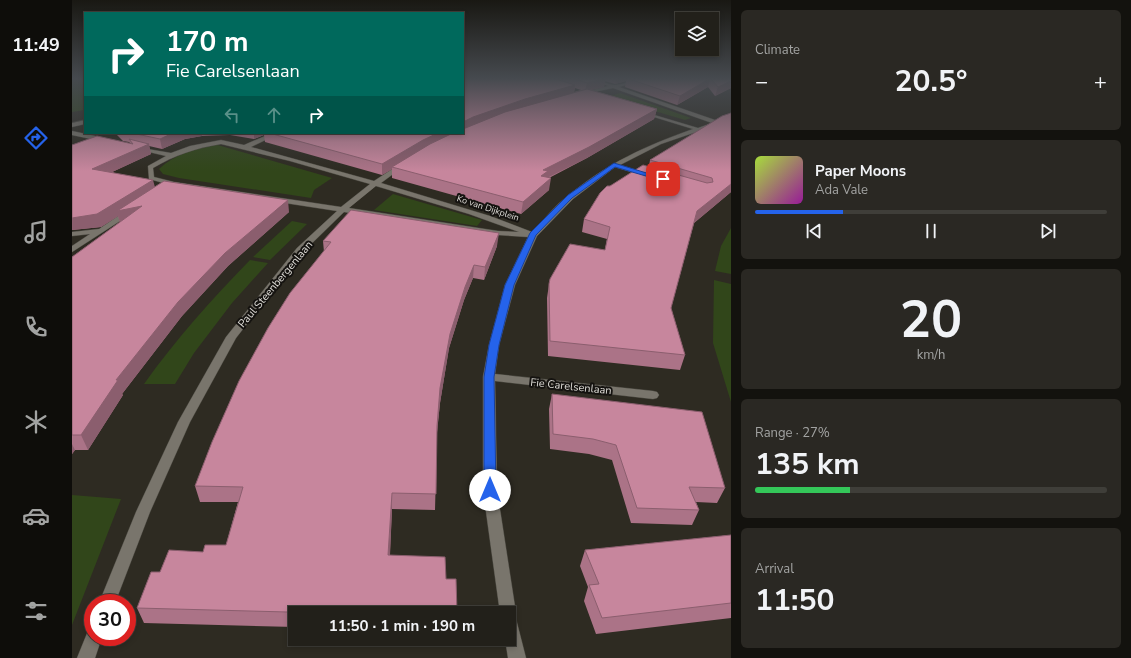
<!DOCTYPE html>
<meta charset="utf-8">
<style>
:root{--surface:#22201a;--page:#2a2823;--text:#f1f3f6;--muted:#a2a3a2;--line:#3f3e39;--accent:#2563eb}
body{margin:0;font-family:"Nunito Sans",sans-serif;background:var(--page);color:var(--text);height:100vh;display:flex;flex-direction:column;font-size:15px;white-space:nowrap}
*{box-sizing:border-box;margin:0}
p{font-size:13px;color:var(--muted)}
.icon{flex:none;width:22px;height:22px;fill:none;stroke:currentColor;stroke-width:2;stroke-linecap:round;stroke-linejoin:round}
.map{position:relative;flex:1;overflow:hidden}
.sheet{display:flex;flex-direction:column;gap:10px;padding:10px;background:#13120e;width:400px}
.sheet>*{flex:none}
.guide{position:absolute;left:12px;top:12px;width:380px;height:122px;border-radius:0px;box-shadow:0 2px 6px #0003,0 0 0 1px var(--line);background:#00695c;color:#fff;overflow:hidden}
.fabs{position:absolute;left:603px;top:12px;display:grid;gap:8px}
.fabs a{display:grid;place-items:center;width:44px;height:44px;border-radius:0px;background:var(--surface);box-shadow:0 2px 6px #0003,0 0 0 1px var(--line);font-size:20px}
.speed{position:absolute;left:12px;top:594px;display:flex;gap:8px;font-size:20px;font-weight:700;text-align:center}
.speed>*{display:grid;place-content:center;width:52px;height:52px;border-radius:50%;background:var(--surface);box-shadow:0 2px 6px #0003,0 0 0 1px var(--line);line-height:1}
.speed .limit{border:6px solid #d22;background:#fff;color:#111}
.pin{position:absolute;display:grid;place-items:center;width:34px;height:34px;color:#fff;margin:-17px;border-radius:8px;box-shadow:0 2px 6px #0006}
.me{position:absolute;width:44px;margin:-22px;rotate:0deg;stroke-linejoin:round;filter:drop-shadow(0 0 3px #0008)}
.turn{display:flex;align-items:center;gap:14px;height:84px;padding:0 16px;font-size:18px}
.turn .icon{width:52px;height:52px;stroke-width:2.5}
.turn b{display:block;font-size:28px;line-height:34px}
.lanes{display:flex;align-items:center;height:38px;padding:0 16px;background:#0003;justify-content:center;gap:20px;direction:ltr}
.lanes .off{opacity:.35}
.big{font-size:30px;font-weight:700;line-height:1.1}
.sheet .card{flex:1;display:flex;flex-direction:column;justify-content:center;gap:6px;min-width:0;padding:0 14px;border-radius:6px;background:var(--page)}
.sheet .dial{align-items:center;gap:0}
.dial b{font-size:52px;line-height:1}
.song{display:flex;align-items:center;gap:12px}
.cover{width:48px;height:48px;border-radius:6px;background:linear-gradient(135deg,hsl(80 70% 55%),hsl(300 70% 35%))}
.played{height:4px;border-radius:2px;background:linear-gradient(90deg,var(--accent) 25%,var(--line) 25%)}
.keys{display:flex;justify-content:space-around;direction:ltr}
.heat{display:flex;justify-content:space-between;align-items:center;font-size:22px;direction:ltr}
.charge{height:6px;border-radius:3px;background:linear-gradient(90deg,#34c759 27%,var(--line) 0)}
.trip{position:absolute;left:216px;top:606px;width:228px;height:40px;border-radius:0px;background:var(--surface);box-shadow:0 2px 6px #0003,0 0 0 1px var(--line);font-weight:700;line-height:40px;text-align:center}
main{display:flex;flex:1;min-height:0}
.menu{display:flex;flex-direction:column;width:72px;justify-content:space-around;align-items:center;background:#0e0d0a;color:var(--muted)}
.menu .icon{width:28px;height:28px}
.menu .current{color:var(--accent)}
.menu b{font-size:18px;color:var(--text)}
.map>svg:first-child{display:block}
.green{fill:#31461a}
.lines{fill:none;stroke-linecap:round;stroke-linejoin:round}
.street-casing{stroke:#4a4840;stroke-width:1}
.street{fill:#79756c;fill-rule:evenodd}
.wall{fill:#ab7387;fill-rule:evenodd}
.shaded-wall{fill:#8b5e6e}
.building{fill:#c7869d;stroke:#8b5e6e}
.route{fill:#2563eb;stroke:#184099}
.labels{text-anchor:middle;stroke-width:4;stroke-linejoin:round;paint-order:stroke}
.far-street-label{font-size:9px;fill:#dfddd8;stroke:#151310}
.street-label{font-size:11px;fill:#dfddd8;stroke:#151310}
</style>
<main>
<nav class="menu">
<b>11:49</b>
<svg class="icon current" aria-label="directions" viewBox="0 0 24 24"><path d="M12 3l9 9-9 9-9-9zM9 14v-3h6M13 9l2 2-2 2"/></svg>
<svg class="icon" aria-label="music" viewBox="0 0 24 24"><path d="M9 18V5l10-2v13"/><circle cx="6" cy="18" r="3"/><circle cx="16" cy="16" r="3"/></svg>
<svg class="icon" aria-label="phone" viewBox="0 0 24 24"><path d="M5 4h4l2 5-3 2q2 4 5 5l2-3 5 2v4C11 20 4 13 5 4z"/></svg>
<svg class="icon" aria-label="climate" viewBox="0 0 24 24"><path d="M12 3v18M4 7l16 10M4 17L20 7"/></svg>
<svg class="icon" aria-label="car" viewBox="0 0 24 24"><path d="M5 17H2v-5l4-1 3-4h7l3 4 3 1v5h-3M9 17h6M6 11h13"/><circle cx="7" cy="17" r="2"/><circle cx="17" cy="17" r="2"/></svg>
<svg class="icon" aria-label="filters" viewBox="0 0 24 24"><path d="M4 7h16M4 17h16"/><circle cx="9" cy="7" r="2"/><circle cx="15" cy="17" r="2"/></svg>
</nav>
<div class="map">
<svg width="659" height="658" viewBox="0 0 659 658">
<rect width="100%" height="100%" fill="#2e2b22"/>
<path class="green" d="M0 79H13V110L0 112Z
M548 93 619 118 613 120 535 97Z
M142 144 260 178 242 190 239 198 107 178 91 174 87 169C103 154 122 149 142 144Z
M321 194 410 220 405 226 302 210Z
M220 221 235 224 198 260 181 257Z
M659 228V274L643 271 649 246Z
M178 260 196 263 160 303 122 353 103 384H72C104 339 140 299 178 260Z
M642 280 659 284V402L641 343Z
M0 495 49 499 0 625Z"/>
<g class="lines">
<defs>
<path id="street" d="M518 79C526 79 535 85 543 85 554 84 564 79 575 79L547 87 646 121 659 116V120L589 144 548 165 576 174V176H572L543 167 501 199 465 236 443 285 427 345 423 374 581 391 585 392 587 395 585 398 581 399 423 381 425 490 444 613 443 615 454 658H436L433 639H437V613H428L411 490V377L417 345 433 285 456 237 426 235 272 212 231 252 164 338 118 422 78 512 43 603H27L64 512 106 422 154 337 225 248 265 211 102 186 77 179 76 166 94 156 64 149V147L99 153 118 146 149 140 172 145 200 133H208L179 147 302 181 328 164H332V166L309 183 418 216 460 232C472 220 483 205 497 195 536 163 573 146 621 129L569 113V111L626 128 640 123 541 88 508 95V93L536 86ZM149 144 218 161 298 184 269 207 102 182 82 177 81 168C103 155 124 148 149 144ZM304 186 397 214 447 232 426 231 277 208Z
M13 120V124L0 127V123Z
M0 131 33 138 36 140 33 142 0 135Z
M55 210H61L62 212 0 252V246L18 234 0 236V232L27 229Z
M21 629V637H30L23 658H5L16 631Z"/>
</defs>
<use href="#street" class="street-casing"/>
<use href="#street" class="street"/>
</g>
<path class="wall" d="M391 79H659V88L643 96 636 87 605 105 553 87 554 81 543 84 533 81 532 87 519 90 585 109 582 119 515 158 477 178V190L449 214 320 178V169L310 175 193 142 192 135 182 139 158 135 130 136 113 139 90 149 77 146 79 154 40 172 83 187 217 212 156 266 110 316 50 394 51 395 16 450H3L0 454V257L48 222 46 216 29 227 0 230V145L58 143 57 142 51 141 43 133H391ZM503 88 509 90 502 92Z
M659 113V192L622 223 599 308 613 355 608 370 476 356 475 298 477 284 533 250 535 239 510 232 512 219 538 186 577 166 578 160Z
M251 241 425 246 412 280 401 278 392 300 377 348 368 403 365 433 363 510 320 509 318 555 374 579 385 613H223V627L72 623 65 608 88 572 131 552 154 545 166 502H128L123 486 252 252Z
M480 394 653 488 645 503 624 502 627 510 620 525 559 523 540 460 517 454 478 449 477 409Z
M659 535V618L524 634 512 601 516 587 508 566 513 550Z"/>
<path class="shaded-wall" d="M530 79H534L532 87 513 91 515 83Z
M544 79H555L554 81 543 84Z
M637 79H638L636 87 605 105 608 96Z
M659 81V88L643 96 646 87Z
M503 85 502 94 391 132V122L401 117 453 99Z
M585 109 582 119 515 158 475 178H479L477 190 449 214 451 202 467 187 471 170Z
M101 133H130V136L113 139 90 149 88 139Z
M182 133H192V135L182 139Z
M366 133H388L320 167V169L310 175V164L351 140Z
M77 144 79 154 23 180 20 169Z
M81 180 84 191 70 206 48 223 46 216 29 227 0 230V218Z
M659 184V192L622 223 625 211Z
M216 200 217 212 156 266 110 316 50 394 51 395 16 450 9 435 44 380 106 302 153 253Z
M427 233 425 246 412 280 413 267Z
M402 265 401 278 392 300 377 348 368 403 364 441 368 388 378 334 393 287Z
M0 444 3 450 0 454Z
M320 493V509L317 571 316 555Z"/>
<path class="building" d="M391 79H484L503 85 453 99 401 117 391 122Z
M503 79H530L515 83Z
M557 79H637L608 96Z
M639 79H659V81L646 87Z
M515 89 585 109 517 147 471 170 476 171 469 176 479 178 451 202 320 167 358 144 381 133H391V129L433 112Z
M659 113V184L625 211 599 308 613 355 478 341 477 284 478 279 498 244 533 250 538 227 512 219 528 193 535 186H538L571 165 635 183 641 182 640 178 578 160 650 116Z
M60 133H101L88 139Z
M197 133H366L351 140 310 164Z
M25 136 61 144 57 139 77 144 20 169 81 180 25 214 0 218V145Z
M92 181 216 200 153 253 106 302 44 380H46L9 435H0V257L70 206 45 211Z
M279 210 427 233 413 267 402 265 393 287 378 334 368 388 365 426 364 494 320 493 316 555 373 557 374 579H384L385 613H253L65 608 79 572H88L97 550 131 552 133 545H154L171 487 123 486 140 442 167 381 196 328 218 293 259 242 251 241Z
M480 394 630 412 653 488 617 487 627 510 565 508 544 445 521 439 481 434Z
M659 535V603L530 618 517 585 527 584 513 550Z"/>
<linearGradient id="sky" x2="0" y2="1"><stop stop-color="#191813"/><stop offset="0.46" stop-color="#464a4f"/><stop offset="1" stop-color="#464a4f" stop-opacity="0"/></linearGradient>
<rect width="659" height="171" fill="url(#sky)"/>
<path class="route" d="M542 163 594 179 591 181 543 167 500 198 464 235 442 285 427 345 422 377 424 490 422 494 418 495 413 494 412 490V377L417 345 433 285 458 233 496 195Z"/>
<g class="labels">
<g class="far-street-label">
<text transform="translate(416 208) rotate(18)" y="3">Ko van Dijkplein</text>
</g>
<g class="street-label">
<text transform="translate(203 284) rotate(-50)" y="4">Paul Steenbergenlaan</text>
<text transform="translate(499 386) rotate(6)" y="4">Fie Carelsenlaan</text>
</g>
</g>
</svg>
<div class="fabs">
<a><svg class="icon" aria-label="layers" viewBox="0 0 24 24"><path d="M12 4l9 5-9 5-9-5zM3 14l9 5 9-5"/></svg></a>
</div>
<div class="speed"><div class="limit">30</div></div>
<div class="pin" style="left:591px;top:179px;background:#d93025"><svg class="icon" aria-label="arrive" viewBox="0 0 24 24"><path d="M6 21V4h12l-3 4 3 4H6"/></svg></div>
<svg class="me" style="left:418px;top:490px" viewBox="-20 -20 40 40"><circle r="19" fill="#fff"/><path d="M0-13L10 11 0 6-10 11z" fill="#2563eb"/></svg>
<div class="trip">11:50 · 1 min · 190 m</div>
<div class="guide">
<div class="turn"><svg class="icon" aria-label="right" viewBox="0 0 24 24"><path d="M7 20v-9h11M14 6l5 5-5 5"/></svg><div><b>170 m</b>Fie Carelsenlaan</div></div>
<div class="lanes"><svg class="icon off" aria-label="left" viewBox="0 0 24 24"><path d="M17 20v-9H6M10 6l-5 5 5 5"/></svg><svg class="icon off" aria-label="ahead" viewBox="0 0 24 24"><path d="M12 20V5M6 11l6-6 6 6"/></svg><svg class="icon" aria-label="right" viewBox="0 0 24 24"><path d="M7 20v-9h11M14 6l5 5-5 5"/></svg></div>
</div>
</div>
<section class="sheet">
<div class="card"><p>Climate</p>
<div class="heat"><a>−</a><b class="big">20.5°</b><a>+</a></div>
</div>
<div class="card">
<div class="song"><i class="cover"></i><div><b>Paper Moons</b><p>Ada Vale</p></div></div>
<div class="played"></div>
<div class="keys"><svg class="icon" aria-label="previous" viewBox="0 0 24 24"><path d="M18 5L8 12l10 7zM5 5v14"/></svg><svg class="icon" aria-label="pause" viewBox="0 0 24 24"><path d="M8 5v14M16 5v14"/></svg><svg class="icon" aria-label="next" viewBox="0 0 24 24"><path d="M6 5l10 7-10 7zM19 5v14"/></svg></div>
</div>
<div class="card dial"><b>20</b><p>km/h</p></div>
<div class="card"><p>Range · 27%</p><b class="big">135 km</b><div class="charge"></div></div>
<div class="card"><p>Arrival</p><b class="big">11:50</b></div>
</section>
</main>
